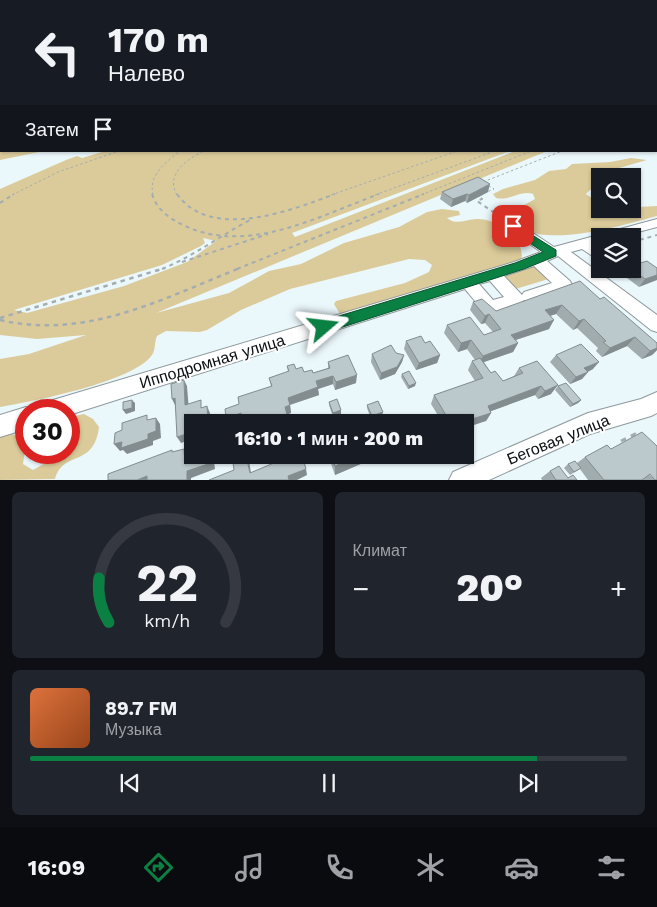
<!DOCTYPE html>
<html lang="ru">
<meta charset="utf-8">
<style>
:root{--surface:#171b24;--page:#20242c;--text:#f1f3f6;--muted:#9ea1a6;--line:#363941;--accent:#0b8043}
body{margin:0;font-family:"Work Sans",sans-serif;background:var(--page);color:var(--text);height:100vh;display:flex;flex-direction:column;font-size:19px;white-space:nowrap}
*{box-sizing:border-box;margin:0}
p{font-size:16px;color:var(--muted)}
.icon{flex:none;width:28px;height:28px;fill:none;stroke:currentColor;stroke-width:2;stroke-linecap:round;stroke-linejoin:round}
.map{position:relative;height:480px;overflow:hidden}
.details{display:flex;flex-direction:column;gap:12px;padding:12px;background:#0d0f14;flex:1}
.details>*{flex:none}
.hud{position:absolute;left:0px;top:0px;width:658px;height:152px;box-shadow:0 1px 4px #0004;background:#171b24;color:var(--text);overflow:hidden}
.tools{position:absolute;left:591px;top:168px;display:grid;gap:10px}
.tools a{display:grid;place-items:center;width:50px;height:50px;border-radius:0px;background:var(--surface);box-shadow:0 1px 4px #0004;font-size:25px}
.speed{position:absolute;left:15px;top:399px;display:flex;gap:10px;font-size:25px;font-weight:700;text-align:center}
.speed>*{display:grid;place-content:center;width:65px;height:65px;border-radius:50%;background:var(--surface);box-shadow:0 1px 4px #0004;line-height:1}
.speed .limit{border:8px solid #d22;background:#fff;color:#111}
.pin{position:absolute;display:grid;place-items:center;width:42px;height:42px;color:#fff;margin:-21px;border-radius:10px;box-shadow:0 2px 8px #0006}
.me{position:absolute;width:55px;margin:-28px;rotate:73deg;stroke-linejoin:round;filter:drop-shadow(0 0 4px #0008)}
.turn{display:flex;align-items:center;gap:18px;height:105px;padding:0 25px;font-size:22px}
.turn .icon{width:65px;height:65px;stroke-width:2.5}
.turn b{display:block;font-size:35px;line-height:42px}
.then{display:flex;align-items:center;height:48px;padding:0 25px;background:#0003;gap:10px;font-size:19px}
.big{font-size:38px;font-weight:800;line-height:1.1}
.details .tile{flex:1;display:flex;flex-direction:column;justify-content:center;gap:8px;min-width:0;padding:0 18px;border-radius:8px;background:var(--page)}
.details .dial{align-items:center;gap:0}
.dial svg{height:130px;overflow:visible;fill:none;stroke:var(--line);stroke-width:7;stroke-linecap:round;text-anchor:middle}
.dial text{fill:var(--text);stroke:none}
.song{display:flex;align-items:center;gap:15px}
.cover{width:60px;height:60px;border-radius:8px;background:linear-gradient(135deg,hsl(20 70% 55%),hsl(20 70% 35%))}
.played{height:5px;border-radius:2px;background:linear-gradient(90deg,var(--accent) 85%,var(--line) 85%)}
.keys{display:flex;justify-content:space-around;direction:ltr}
.heat{display:flex;justify-content:space-between;align-items:center;font-size:28px;direction:ltr}
.details .tiles{flex:1;display:grid;gap:12px;grid-template-columns:1fr 1fr}
.tile:last-child{grid-column:span 2}
.trip{position:absolute;left:184px;top:414px;width:290px;height:50px;border-radius:0px;background:var(--surface);box-shadow:0 1px 4px #0004;font-weight:800;line-height:50px;text-align:center}
.menu{display:flex;height:80px;justify-content:space-around;align-items:center;background:#090b0e;color:var(--muted)}
.menu .icon{width:35px;height:35px}
.menu .active{color:var(--accent)}
.menu b{font-size:22px;color:var(--text)}
.map>svg:first-child{display:block}
.green{fill:#dccb9a;fill-rule:evenodd}
.lines{fill:none;stroke-linecap:round;stroke-linejoin:round}
.minor-casing{stroke:#8e999d;stroke-width:2}
.path-far3{stroke:#a3adb1;stroke-width:1;stroke-dasharray:2.5 2.5;stroke-linecap:butt}
.path-far2{stroke:#a3adb1;stroke-width:2;stroke-dasharray:4 4;stroke-linecap:butt}
.path-far1{stroke:#a3adb1;stroke-width:2.5;stroke-dasharray:4.5 4.5;stroke-linecap:butt}
.path{stroke:#a3adb1;stroke-width:3;stroke-dasharray:5.5 5.5;stroke-linecap:butt}
.minor{fill:#fff;fill-rule:evenodd}
.wall{fill:#a1acaf}
.shaded-wall{fill:#838c8f}
.building{fill:#bbc8cc;stroke:#838c8f}
.route{fill:#0b8043;stroke:#07532c}
.labels{text-anchor:middle;stroke-width:4;stroke-linejoin:round;paint-order:stroke}
.near-street-label{font-size:16px;fill:#0a0e10;stroke:#fff}
</style>
<div class="map">
<svg width="657" height="480" viewBox="0 0 657 480">
<rect width="100%" height="100%" fill="#eaf7fb"/>
<path class="green" d="M0 90 1 151H44L0 160Z
M105 151H510L292 233 295 237 515 151H547L156 313 229 293 269 271 301 264 344 243 399 227 427 212 442 209 459 211 460 215 447 218C456 226 466 219 477 219 497 218 527 240 521 261L340 314 334 304 336 301 405 283 429 272 432 265 425 260 409 259 290 289 241 310 207 330 200 332 166 331 157 336C154 343 156 349 152 355 133 382 34 401 0 407V359L29 354 86 335 37 339 0 335V189L66 160 77 156 82 158ZM203 238 216 241 187 262 124 286 27 313 14 310 162 265 201 246 205 243Z
M631 158 647 160 605 172 609 176H600V188L590 190 586 194 600 204V209L657 206V216C630 223 520 258 512 212L535 199 533 194C520 190 511 201 496 198L493 194 503 189 535 180 549 171 566 169 572 164 610 162Z
M534 265 552 278 512 290 500 275Z
M84 414 93 419 99 427C94 468 63 450 55 479L0 480V436L12 434 26 440 23 464 33 470 47 462 53 453 69 452V420L71 417Z"/>
<g class="lines">
<defs>
<path id="minor" d="M657 219V227L623 236H600V243L595 244 600 248V261L582 249 571 252 657 315V332L651 330 558 256 547 261 570 281 572 285 570 289 530 302 524 300 522 303C485 317 490 319 465 289L69 415V410H43L46 403 53 400 514 262 541 252 508 229 506 226 508 223H518L554 247ZM534 266 552 283 524 292 522 295 504 276ZM490 281 504 297 493 300 479 284Z
M610 269H628L630 272 627 276 622 277 612 273Z
M657 392V413L651 416 590 434 489 480H449L453 472 588 413 641 399Z
M26 407 32 410H26V429L0 437V415Z"/>
</defs>
<use href="#minor" class="minor-casing"/>
<path class="path-far3" d="M483 182 562 151
M12 195 58 172 119 151
M153 195C148 175 166 162 180 151
M177 195C165 174 187 159 204 151
M331 195 457 151
M375 195 495 151
M421 195 531 151
M479 195 494 189 489 186"/>
<path class="path-far2" d="M152 194C157 210 169 218 183 225 247 256 319 216 379 194
M177 194C211 242 292 210 335 194
M482 194 478 196 482 199 477 201 505 220
M0 203 14 194
M632 242 657 235
M182 262 268 234
M162 269C194 256 221 235 252 219
M237 269 424 194"/>
<path class="path-far1" d="M0 318 165 268
M0 320C86 340 162 299 240 268"/>
<path class="path" d="M621 441 635 434 638 436"/>
<use href="#minor" class="minor"/>
</g>
<path class="wall" d="M442 192H488L467 203 465 201 451 207 440 199Z
M637 264 657 268 639 287 627 278Z
M600 299 657 343V350L652 355 642 359 627 346 602 357 596 351 598 348 577 328 573 330 556 314 550 316 549 329 516 340 518 343 513 352 484 362 491 373 503 381 514 376 519 368 551 394 538 399 535 395 491 411V413L486 421 465 422H442L431 404 434 395 475 381 468 370 472 361 475 360 467 349 458 352 444 333 447 325 484 335 493 332 485 323 481 324 470 310 473 302 496 311Z
M406 341 440 355 437 363 416 370 404 349Z
M372 354 404 355 402 362 395 374 380 380 371 362Z
M556 355 593 369 588 372 582 379 570 384 550 362Z
M328 362 356 383 335 390 333 384 318 389 319 395 290 405 291 413 287 414 239 404 271 386 269 378 288 372 287 366 304 372 313 373 328 368Z
M402 374 415 386 408 389 401 377Z
M558 386 581 400 578 403 570 407 555 390Z
M329 402 341 410V414L333 417 329 405Z
M367 405 383 412 382 415 371 419 367 408Z
M611 449 657 480H588L580 469 570 475 564 468 568 464 577 463 585 457Z
M328 455H371L370 460 335 475Z
M550 471 568 478 577 480H542L541 478Z"/>
<path class="shaded-wall" d="M490 184 488 192 467 203 469 195Z
M467 194 465 201 451 207 453 199Z
M657 275V280L639 287 645 279Z
M562 305 556 314 539 319 545 310Z
M489 314 485 323 481 324 485 316Z
M584 319 577 328 573 330 579 321Z
M554 320 549 329 506 343 511 335Z
M635 337 627 346 602 357 610 348Z
M471 340 467 349 458 352 461 343Z
M518 343 513 352 478 364 483 356Z
M657 348V350L652 355 642 359 650 351Z
M404 355 402 362 395 374 380 380 381 373Z
M440 355 437 363 416 370 419 363Z
M599 362 593 369 578 376 584 368Z
M588 372 582 379 570 384 576 377Z
M357 375 356 383 335 390 336 382Z
M333 376V384L318 389 319 395 289 405 288 398 316 381Z
M184 380 187 386 189 411 185 405Z
M416 383 415 386 408 389 409 386Z
M558 385 551 394 538 399 545 391Z
M541 386 535 395 483 414 488 406Z
M175 398 179 404 175 405 172 399Z
M132 400 135 403V411L126 414 123 410Z
M581 400 578 403 570 407 573 404Z
M290 405 291 413 286 415 285 407Z
M207 406 210 413 211 422H208Z
M341 410V414L333 417V413Z
M383 412 382 415 371 419 372 416Z
M241 413 243 420 237 422H228L226 418Z
M491 413 486 421 465 428V422H463Z
M156 418 160 424 161 438 153 441V445L127 454 123 450 120 451 114 444Z
M192 432V439L181 443 177 437Z
M184 449 188 456 189 470 210 455 214 462 215 469 191 478V480H187L185 464Z
M246 455H248L252 479 250 473Z
M363 455H371L370 460 335 475V466Z
M306 469 307 475 297 480H288V476Z
M147 476 150 480H137Z"/>
<path class="building" d="M478 177 490 184 469 195 467 194 453 199 442 192Z
M647 261 657 268V275L645 279 633 270 637 264Z
M580 281 600 299 604 297 657 343V348L650 351 635 337 610 348 603 342 606 341 584 319 579 321 562 305 545 310 554 320 511 335 518 343 483 356 471 340 461 343 447 325 470 317 484 335 501 329 489 314 485 316 473 302 482 299 496 311Z
M421 336 425 343 430 341 440 355 419 363 406 341Z
M581 344 599 362 584 368 588 372 576 377 556 355Z
M391 345 396 353 404 355 397 367 381 373 372 354Z
M348 355 357 375 336 382 333 376 316 381 318 387 288 398 290 405 285 407 289 422H243L241 413 226 418 225 409 239 404 238 397 272 386 269 378 289 371 287 366 294 364 296 369 302 367 304 372 312 370 313 373 330 368 328 362Z
M480 358 491 373 495 371 503 381 523 373 519 368 537 361 558 385 545 391 541 386 488 406 491 413 463 422H450L434 395 483 378 472 361Z
M409 371 416 383 409 386 402 374Z
M184 380 185 405 201 400V408L207 406 208 422H192V432L177 437 175 398 172 399 171 384Z
M566 383 581 400 573 404 558 386Z
M337 399 341 410 333 413 329 402Z
M132 400V408L123 410V402Z
M378 401 383 412 372 416 367 405Z
M147 415V420L156 418V431L148 434V439L121 448 122 442 114 444 115 433 122 430V423Z
M350 417 353 422H336Z
M642 432 657 446V480H655L650 474 642 480H604L585 457 607 445 611 449Z
M184 449 185 464 210 455 211 463 187 471V480H147V476L137 480H108V474L172 450V452Z
M232 455H246L250 473 293 455H302L306 469 288 476 289 480H209L234 470Z
M331 455H363L335 466Z
M575 461 581 468 574 472 568 464Z
M559 466 568 478 573 475 577 480H556L550 471Z"/>
<linearGradient id="sky" x2="0" y2="1"><stop stop-color="#71add4"/><stop offset="0.57" stop-color="#f6fbfd"/><stop offset="1" stop-color="#f6fbfd" stop-opacity="0"/></linearGradient>
<rect width="657" height="157" fill="url(#sky)"/>
<path class="route" d="M513 223 556 250V256L524 269 324 333 319 331 317 327 319 322 515 263 543 252 509 229V224Z"/>
<g class="labels">
<g class="near-street-label">
<text transform="translate(212 361) rotate(-17)" y="6">Ипподромная улица</text>
<text transform="translate(558 439) rotate(-22)" y="6">Беговая улица</text>
</g>
</g>
</svg>
<div class="tools">
<a><svg class="icon" aria-label="search" viewBox="0 0 24 24"><circle cx="10" cy="10" r="6"/><path d="M15 15l6 6"/></svg></a>
<a><svg class="icon" aria-label="layers" viewBox="0 0 24 24"><path d="M12 4l9 5-9 5-9-5zM3 14l9 5 9-5"/></svg></a>
</div>
<div class="speed"><div class="limit">30</div></div>
<div class="pin" style="left:513px;top:226px;background:#d93025"><svg class="icon" aria-label="arrive" viewBox="0 0 24 24"><path d="M6 21V4h12l-3 4 3 4H6"/></svg></div>
<svg class="me" style="left:324px;top:327px" viewBox="-20 -20 40 40"><path d="M0-17L14 15 0 8-14 15z" fill="#0b8043" stroke="#fff" stroke-width="4"/></svg>
<div class="trip">16:10 · 1 мин · 200 m</div>
<div class="hud">
<div class="turn"><svg class="icon" aria-label="left" viewBox="0 0 24 24"><path d="M17 20v-9H6M10 6l-5 5 5 5"/></svg><div><b>170 m</b>Налево</div></div>
<div class="then">Затем<svg class="icon" aria-label="arrive" viewBox="0 0 24 24"><path d="M6 21V4h12l-3 4 3 4H6"/></svg></div>
</div>
</div>
<section class="details">
<div class="tiles">
<div class="tile dial"><svg viewBox="0 0 100 80">
<path d="M14 69A42 42 0 1 1 86 69"/>
<path d="M14 69A42 42 0 0 1 8 42" stroke="#0b8043"/>
<text x="50" y="56" font-size="32" font-weight="700">22</text>
<text x="50" y="72" font-size="11">km/h</text>
</svg></div>
<div class="tile"><p>Климат</p>
<div class="heat"><a>−</a><b class="big">20°</b><a>+</a></div>
</div>
<div class="tile">
<div class="song"><i class="cover"></i><div><b>89.7 FM</b><p>Музыка</p></div></div>
<div class="played"></div>
<div class="keys"><svg class="icon" aria-label="previous" viewBox="0 0 24 24"><path d="M18 5L8 12l10 7zM5 5v14"/></svg><svg class="icon" aria-label="pause" viewBox="0 0 24 24"><path d="M8 5v14M16 5v14"/></svg><svg class="icon" aria-label="next" viewBox="0 0 24 24"><path d="M6 5l10 7-10 7zM19 5v14"/></svg></div>
</div>
</div>
</section>
<nav class="menu">
<b>16:09</b>
<svg class="icon active" aria-label="directions" viewBox="0 0 24 24"><path d="M12 3l9 9-9 9-9-9zM9 14v-3h6M13 9l2 2-2 2"/></svg>
<svg class="icon" aria-label="music" viewBox="0 0 24 24"><path d="M9 18V5l10-2v13"/><circle cx="6" cy="18" r="3"/><circle cx="16" cy="16" r="3"/></svg>
<svg class="icon" aria-label="phone" viewBox="0 0 24 24"><path d="M5 4h4l2 5-3 2q2 4 5 5l2-3 5 2v4C11 20 4 13 5 4z"/></svg>
<svg class="icon" aria-label="climate" viewBox="0 0 24 24"><path d="M12 3v18M4 7l16 10M4 17L20 7"/></svg>
<svg class="icon" aria-label="car" viewBox="0 0 24 24"><path d="M5 17H2v-5l4-1 3-4h7l3 4 3 1v5h-3M9 17h6M6 11h13"/><circle cx="7" cy="17" r="2"/><circle cx="17" cy="17" r="2"/></svg>
<svg class="icon" aria-label="filters" viewBox="0 0 24 24"><path d="M4 7h16M4 17h16"/><circle cx="9" cy="7" r="2"/><circle cx="15" cy="17" r="2"/></svg>
</nav>
